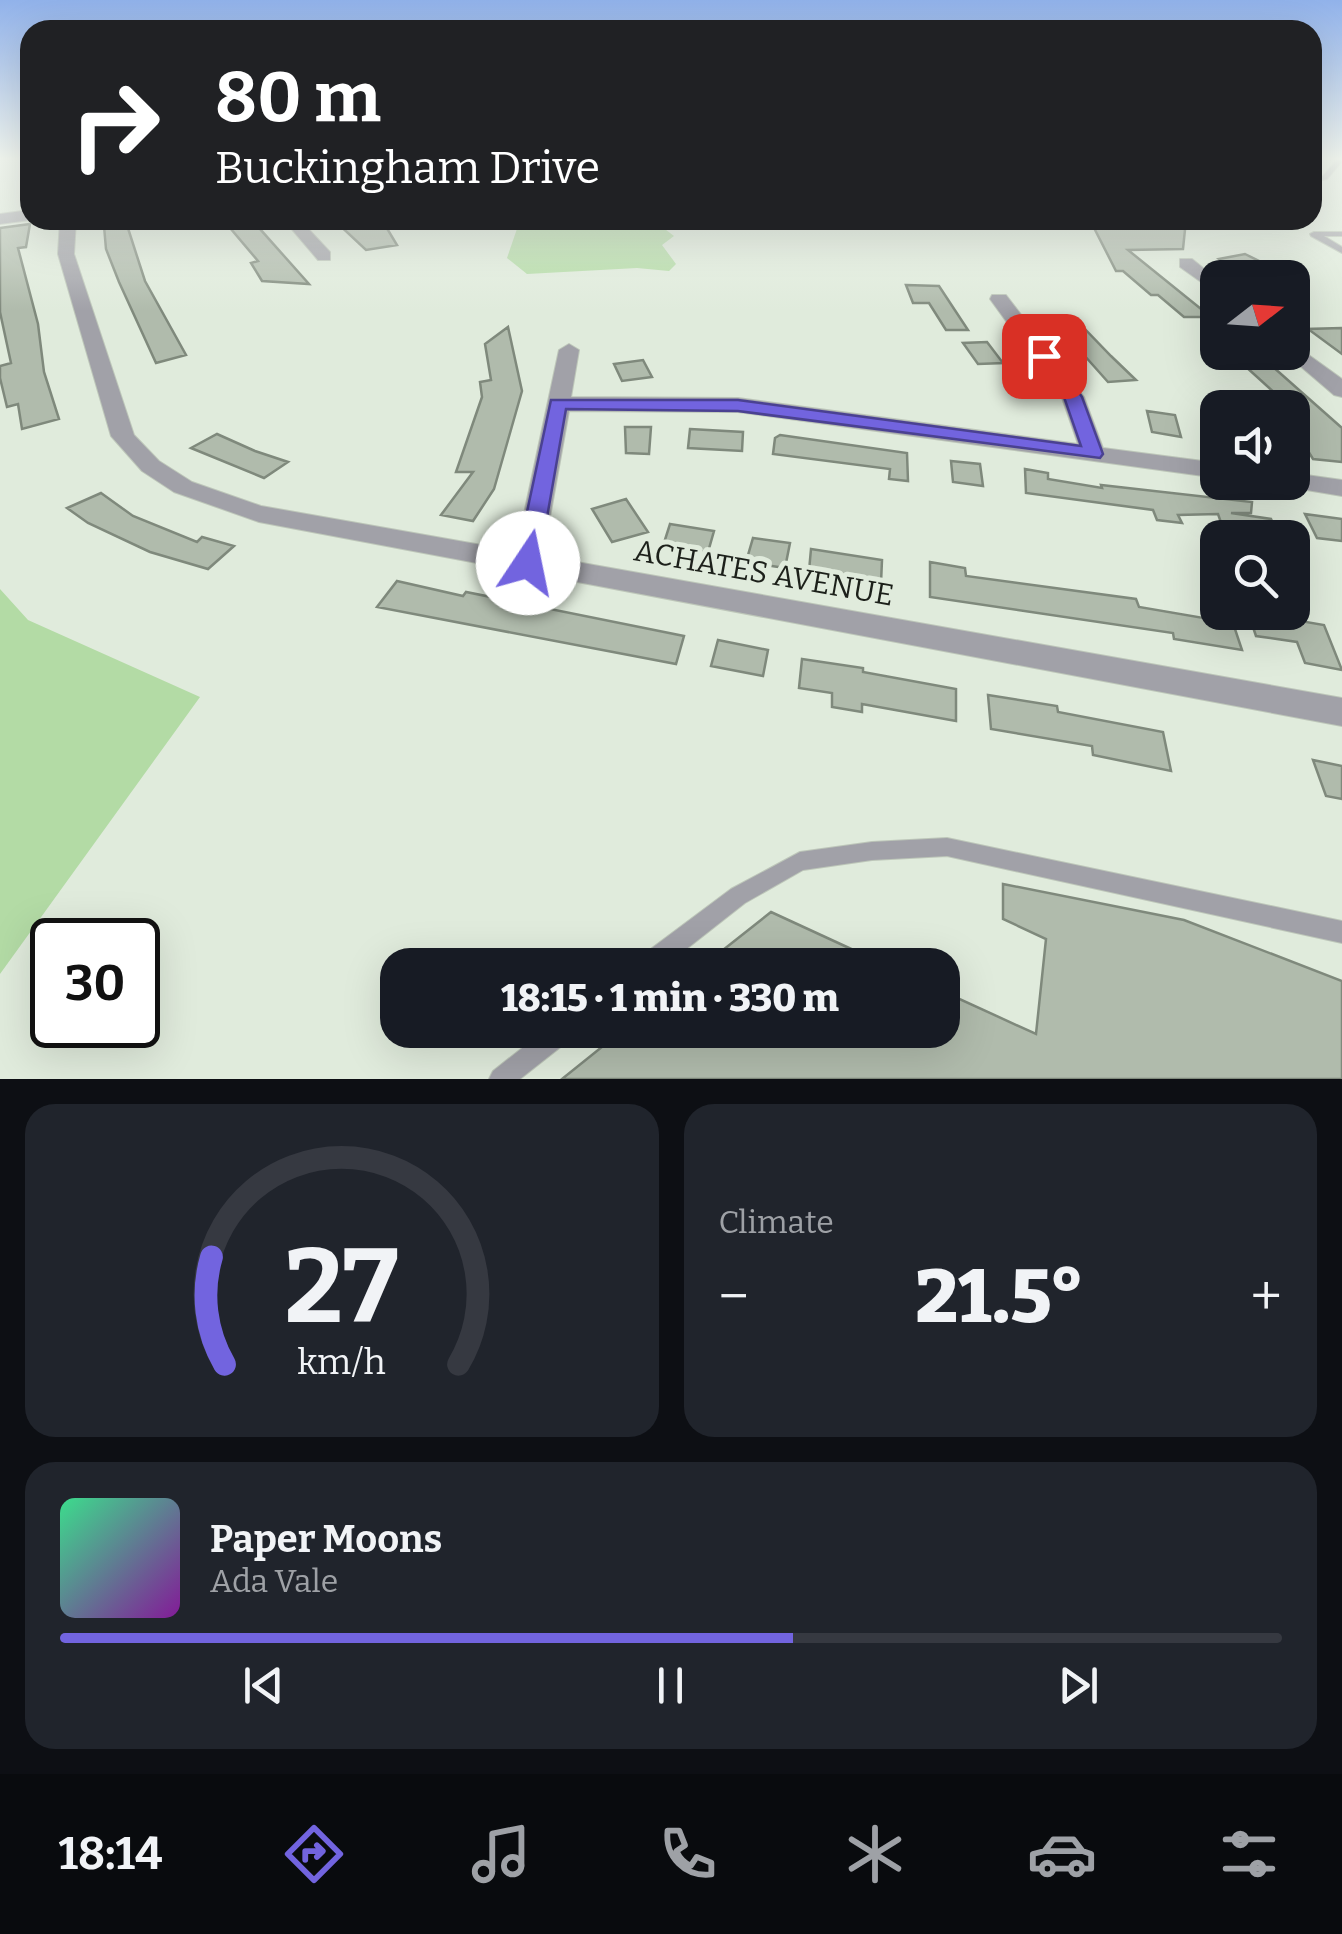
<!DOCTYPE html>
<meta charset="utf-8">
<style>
:root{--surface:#171b24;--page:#20242c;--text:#f1f3f6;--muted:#9ea1a6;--line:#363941;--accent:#7264df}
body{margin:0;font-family:Bitter,serif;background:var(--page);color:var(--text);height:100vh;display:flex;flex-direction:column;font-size:38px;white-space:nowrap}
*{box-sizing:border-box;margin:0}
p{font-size:32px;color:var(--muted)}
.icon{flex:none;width:55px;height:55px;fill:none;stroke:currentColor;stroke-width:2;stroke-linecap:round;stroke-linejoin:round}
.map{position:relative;height:1079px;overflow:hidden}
.sheet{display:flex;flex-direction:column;gap:25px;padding:25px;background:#0d0f14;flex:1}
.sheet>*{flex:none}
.top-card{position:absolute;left:20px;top:20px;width:1302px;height:210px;border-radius:30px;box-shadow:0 10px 40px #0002;background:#202124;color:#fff;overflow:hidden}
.needle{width:65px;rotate:73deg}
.controls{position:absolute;left:1200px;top:260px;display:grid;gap:20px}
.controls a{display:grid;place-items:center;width:110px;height:110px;border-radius:20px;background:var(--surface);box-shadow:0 10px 40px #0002;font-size:50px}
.speed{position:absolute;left:30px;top:918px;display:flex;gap:20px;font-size:50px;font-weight:700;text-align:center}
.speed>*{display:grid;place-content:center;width:130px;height:130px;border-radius:50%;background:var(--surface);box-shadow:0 10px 40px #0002;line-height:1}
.speed .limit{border:5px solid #111;border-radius:15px;background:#fff;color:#111}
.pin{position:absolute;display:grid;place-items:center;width:85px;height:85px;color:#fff;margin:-42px;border-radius:20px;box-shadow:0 5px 15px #0006}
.me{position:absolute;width:110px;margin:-55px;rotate:11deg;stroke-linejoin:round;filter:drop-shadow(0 0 8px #0008)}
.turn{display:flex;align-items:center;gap:35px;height:210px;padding:0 30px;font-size:45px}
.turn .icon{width:130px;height:130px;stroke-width:2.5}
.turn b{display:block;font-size:70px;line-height:85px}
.big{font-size:75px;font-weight:800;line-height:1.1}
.sheet .widget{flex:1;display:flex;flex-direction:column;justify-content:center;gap:15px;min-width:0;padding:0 35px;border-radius:30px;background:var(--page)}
.sheet .dial{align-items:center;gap:0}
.dial svg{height:260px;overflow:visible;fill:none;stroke:var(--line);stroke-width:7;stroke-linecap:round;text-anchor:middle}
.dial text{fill:var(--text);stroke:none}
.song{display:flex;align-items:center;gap:30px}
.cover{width:120px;height:120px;border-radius:15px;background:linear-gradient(135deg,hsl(150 70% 55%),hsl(290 70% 35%))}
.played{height:10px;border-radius:5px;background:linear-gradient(90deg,var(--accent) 60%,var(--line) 60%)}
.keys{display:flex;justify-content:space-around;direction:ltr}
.heat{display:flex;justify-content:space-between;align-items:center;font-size:55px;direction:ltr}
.sheet .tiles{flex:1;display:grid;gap:25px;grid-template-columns:1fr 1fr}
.widget:last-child{grid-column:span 2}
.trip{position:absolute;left:380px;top:948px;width:580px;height:100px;border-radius:30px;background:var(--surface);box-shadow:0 10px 40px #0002;font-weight:800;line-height:100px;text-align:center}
.tab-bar{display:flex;height:160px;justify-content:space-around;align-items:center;background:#090b0e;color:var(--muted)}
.tab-bar .icon{width:70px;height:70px}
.tab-bar .active{color:var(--accent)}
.tab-bar b{font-size:45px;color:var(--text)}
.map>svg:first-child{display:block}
.green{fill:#b3dba5}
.building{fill:#b0bbac;stroke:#7f897c;stroke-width:2.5}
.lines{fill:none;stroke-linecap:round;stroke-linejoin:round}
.service-casing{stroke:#bdc6b9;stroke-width:2}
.minor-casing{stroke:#bdc6b9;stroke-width:2}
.service{fill:#a1a1a8;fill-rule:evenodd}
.minor{fill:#a1a1a8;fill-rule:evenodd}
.route{fill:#7264df;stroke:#4a4191;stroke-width:2.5}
.labels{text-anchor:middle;stroke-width:10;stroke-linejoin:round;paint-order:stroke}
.street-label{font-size:30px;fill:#1c201a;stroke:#e0ebdc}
</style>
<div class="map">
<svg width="1342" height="1079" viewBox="0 0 1342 1079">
<rect width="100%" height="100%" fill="#e0ebdc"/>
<path class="green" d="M520 220H653L674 236 662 245 676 264 669 271 637 268 527 274 507 258Z
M0 589 28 620 200 697 0 974Z"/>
<path class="building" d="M229 220H252L309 284 262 281 251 263 258 261 231 229 236 228Z
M334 220H382L397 245 366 250Z
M1090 220H1186L1183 249 1128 250 1211 317H1184L1158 295H1151L1123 271H1116Z
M126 222 145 281 186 355 156 363 119 282 106 249 104 226Z
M30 224 26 247 18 248 38 324 44 372 59 419 22 429 18 404 7 407 0 378V366L11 363 0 312V228Z
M1245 254 1275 269 1239 274 1219 259Z
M906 285 939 286 968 330H946L929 303H913Z
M1082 326 1111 356 1136 380 1108 382 1059 327Z
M508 327 522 391 494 489 473 521 441 515 473 472H456L482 397 480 382 491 380 485 344Z
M1342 328V354L1308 329Z
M987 342 1003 363 978 364 963 343Z
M643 360 652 377 622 381 614 364Z
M1245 366H1272L1342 428V462L1313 459 1292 425V395H1277Z
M1147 411 1175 415 1181 437 1152 432Z
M625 427H651L649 454 626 453Z
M690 429 743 432 742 451 688 448Z
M217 434 255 451 288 462 264 478 191 448Z
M780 435 907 453 908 481 889 479 890 469 773 454 775 438Z
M951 461 980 464 983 486 953 482Z
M1025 469 1048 473V479L1102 488 1101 485 1252 502 1251 513H1231L1271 519 1279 538 1224 531 1218 514 1178 515 1182 523 1157 520 1153 510 1026 493Z
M101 493 133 516 197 542 202 537 234 546 208 569 150 552 88 523 67 508Z
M626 499 648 532 612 542 592 509Z
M1305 514 1342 519V541L1317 538Z
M670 524 714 531 708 552 663 546Z
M753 538 790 543 785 568 746 562Z
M811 549 882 560 881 583 809 571Z
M930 562 965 568 966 576 1136 599 1139 607 1233 623 1242 650 1174 639 1173 633 930 597Z
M397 581 463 596 466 592 684 636 676 664 377 607Z
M1248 612 1324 625 1342 670 1305 663 1297 642 1256 636Z
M718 640 768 650 763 676 711 666Z
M802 659 863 668V672L956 689V721L862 704V712L832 707V693L799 688Z
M988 695 1057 706 1058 712 1163 732 1171 771 1093 755 1092 746 991 729Z
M1313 760 1342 766V799L1326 796Z
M1003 884 1184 920 1342 981V1079H562L623 1030H942V991L1036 1034 1046 939 1003 919Z
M771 912 886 965H704Z"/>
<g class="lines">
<defs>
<path id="service" d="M1337 160 1342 161 1327 179 1312 182V178L1323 176Z
M1314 232H1342V236H1324L1342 247V253L1311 236 1310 234Z
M947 838 1342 921V943L947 856 872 860 803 870 745 903 666 965H637L640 957 731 889 800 852 872 842Z
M545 1030H576L572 1038 520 1079H489L493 1071Z"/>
<path id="minor" d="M30 210V220L0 224V214Z
M60 220H76L74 254 134 435 159 461 192 482 261 506 516 551 559 350 569 344 579 350 571 397 738 398 1078 444 1062 398 990 299 992 295H1006L1084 397 1103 448 1218 463V478L738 412 569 411 543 556 1342 698V726L259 522 174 492 142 471 111 436 58 254Z
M284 220H300L330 252V260H318Z
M725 220H836L828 225 728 229 720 224Z
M1180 259H1192L1218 280V294L1180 267Z
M1292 343 1342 379V397L1334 395 1285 353 1292 352Z
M1292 473 1342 480V496L1283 486 1280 482H1292Z"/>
</defs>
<use href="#service" class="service-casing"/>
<use href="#minor" class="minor-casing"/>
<use href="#service" class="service"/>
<use href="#minor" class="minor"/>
</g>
<linearGradient id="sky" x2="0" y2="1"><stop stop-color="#91b2ea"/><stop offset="0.51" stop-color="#f1f6ef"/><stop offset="1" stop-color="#f1f6ef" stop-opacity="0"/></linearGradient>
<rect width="1342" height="311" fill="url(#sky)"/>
<path class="route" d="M1044 351 1051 352 1082 397 1103 454 1100 458 738 411 566 409 539 563 528 571 516 563 551 400H738L1081 446 1064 397 1036 356Z"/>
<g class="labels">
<g class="street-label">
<text transform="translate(764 573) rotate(10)" y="10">ACHATES AVENUE</text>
</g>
</g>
</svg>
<div class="controls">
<a><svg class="needle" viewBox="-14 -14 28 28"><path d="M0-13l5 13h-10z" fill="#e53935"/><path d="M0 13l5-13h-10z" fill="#9ea1a6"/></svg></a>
<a><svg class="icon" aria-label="sound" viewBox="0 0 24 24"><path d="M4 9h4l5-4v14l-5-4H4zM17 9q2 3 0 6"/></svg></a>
<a><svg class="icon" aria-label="search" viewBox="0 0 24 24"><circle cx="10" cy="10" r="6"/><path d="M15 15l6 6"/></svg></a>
</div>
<div class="speed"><div class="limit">30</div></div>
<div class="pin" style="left:1044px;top:356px;background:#d93025"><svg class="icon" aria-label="arrive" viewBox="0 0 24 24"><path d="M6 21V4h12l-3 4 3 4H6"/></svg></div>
<svg class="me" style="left:528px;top:563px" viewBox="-20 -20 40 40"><circle r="19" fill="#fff"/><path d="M0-13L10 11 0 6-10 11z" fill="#7264df"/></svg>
<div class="trip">18:15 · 1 min · 330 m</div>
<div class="top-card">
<div class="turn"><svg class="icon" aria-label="right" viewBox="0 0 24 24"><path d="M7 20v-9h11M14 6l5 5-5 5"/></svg><div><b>80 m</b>Buckingham Drive</div></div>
</div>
</div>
<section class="sheet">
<div class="tiles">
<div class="widget dial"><svg viewBox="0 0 100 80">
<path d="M14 69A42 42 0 1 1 86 69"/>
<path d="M14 69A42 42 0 0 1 10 36" stroke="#7264df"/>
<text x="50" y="56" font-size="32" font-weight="700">27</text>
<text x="50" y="72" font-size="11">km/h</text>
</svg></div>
<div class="widget"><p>Climate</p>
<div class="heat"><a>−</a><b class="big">21.5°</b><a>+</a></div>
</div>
<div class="widget">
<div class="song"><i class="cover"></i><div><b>Paper Moons</b><p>Ada Vale</p></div></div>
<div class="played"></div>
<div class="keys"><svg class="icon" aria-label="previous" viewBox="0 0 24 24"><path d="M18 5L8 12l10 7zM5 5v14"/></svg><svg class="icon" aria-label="pause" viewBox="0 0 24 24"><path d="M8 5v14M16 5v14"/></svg><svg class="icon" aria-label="next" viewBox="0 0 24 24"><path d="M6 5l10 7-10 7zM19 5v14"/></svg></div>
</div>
</div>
</section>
<nav class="tab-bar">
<b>18:14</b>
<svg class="icon active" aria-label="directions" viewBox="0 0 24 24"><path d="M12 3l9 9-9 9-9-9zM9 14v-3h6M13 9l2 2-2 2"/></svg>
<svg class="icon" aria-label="music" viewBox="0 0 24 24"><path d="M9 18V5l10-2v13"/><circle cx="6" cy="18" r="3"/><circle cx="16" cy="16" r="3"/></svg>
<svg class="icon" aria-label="phone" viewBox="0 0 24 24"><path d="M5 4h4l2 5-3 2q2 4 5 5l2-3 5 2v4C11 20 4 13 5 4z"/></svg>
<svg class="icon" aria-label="climate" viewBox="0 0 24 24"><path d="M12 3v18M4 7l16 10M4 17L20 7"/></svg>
<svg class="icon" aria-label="car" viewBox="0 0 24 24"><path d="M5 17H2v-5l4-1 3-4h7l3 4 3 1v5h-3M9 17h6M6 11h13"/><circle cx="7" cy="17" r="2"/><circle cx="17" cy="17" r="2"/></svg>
<svg class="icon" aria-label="filters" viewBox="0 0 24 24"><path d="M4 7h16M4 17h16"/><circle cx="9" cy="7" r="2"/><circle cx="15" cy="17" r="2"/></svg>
</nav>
